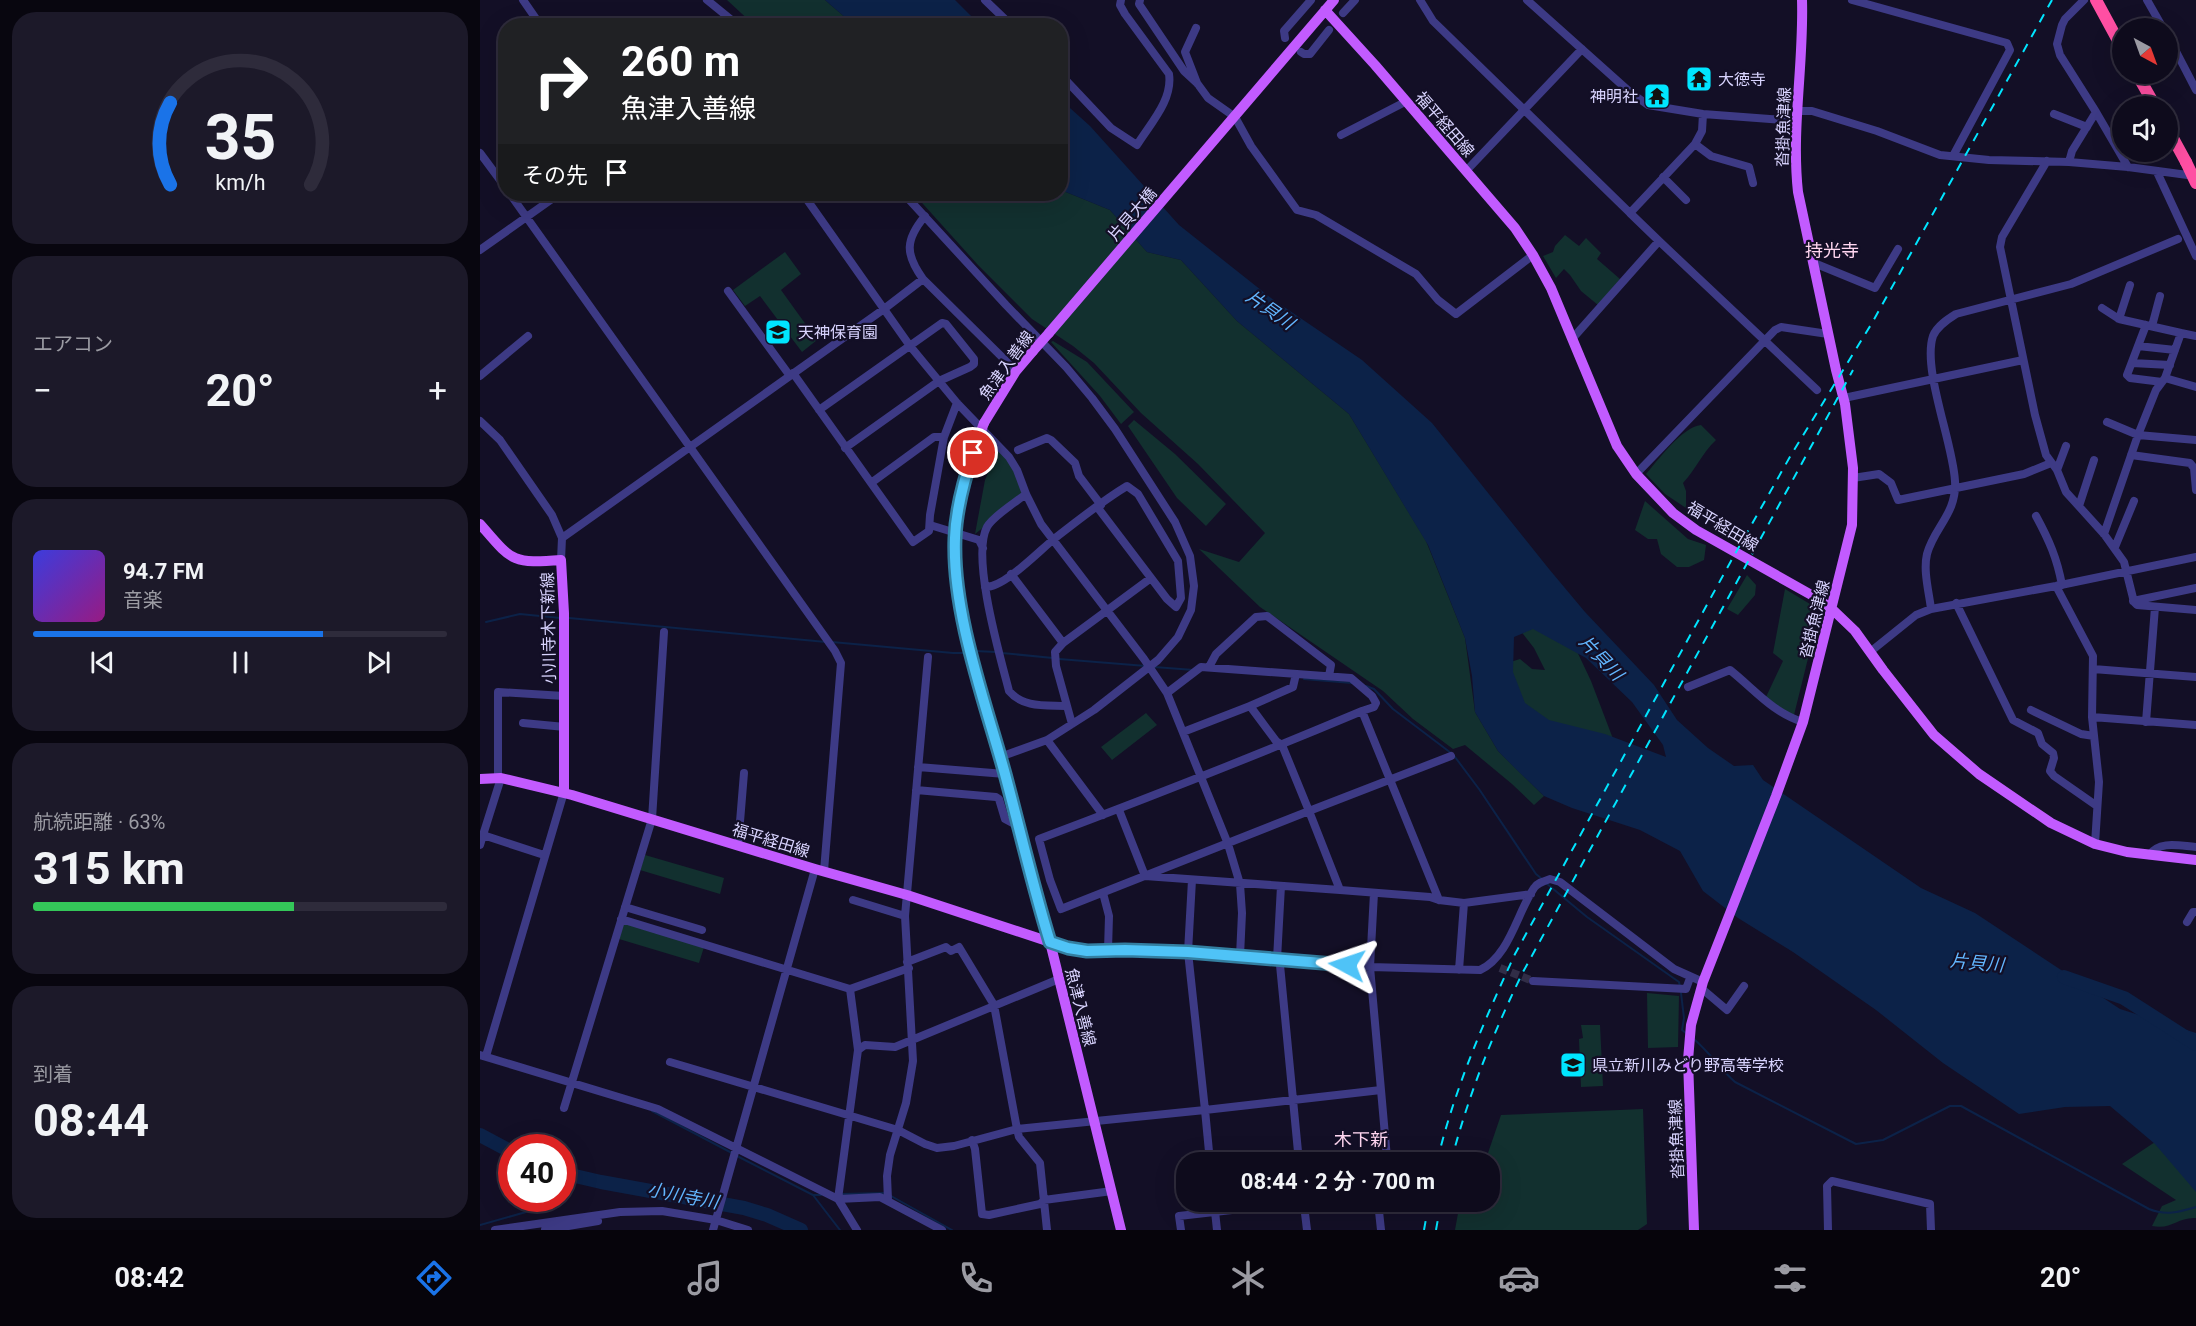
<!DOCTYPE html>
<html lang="ja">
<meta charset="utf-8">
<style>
:root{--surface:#0e0b1c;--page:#1c1929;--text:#f1f3f6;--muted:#9b9ba3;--line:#2e2b3b;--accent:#1a73e8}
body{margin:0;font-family:Roboto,"Noto Sans JP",sans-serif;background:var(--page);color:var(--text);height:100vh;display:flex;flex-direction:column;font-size:22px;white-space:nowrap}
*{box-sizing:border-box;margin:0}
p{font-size:20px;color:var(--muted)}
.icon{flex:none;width:33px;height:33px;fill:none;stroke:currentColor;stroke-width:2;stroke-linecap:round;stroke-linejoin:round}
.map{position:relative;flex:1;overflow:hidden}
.details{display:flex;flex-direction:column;gap:12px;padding:12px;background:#08060f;width:480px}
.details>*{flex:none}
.banner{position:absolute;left:18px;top:18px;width:570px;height:183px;border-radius:24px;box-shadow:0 6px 24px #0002,0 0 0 2px var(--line);background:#202124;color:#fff;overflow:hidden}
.needle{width:39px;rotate:139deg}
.tools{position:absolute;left:1632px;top:18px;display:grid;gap:12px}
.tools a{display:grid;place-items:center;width:66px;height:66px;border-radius:50%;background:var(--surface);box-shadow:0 6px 24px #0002,0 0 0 2px var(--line);font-size:30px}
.speed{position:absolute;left:18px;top:1134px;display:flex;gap:12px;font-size:30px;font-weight:700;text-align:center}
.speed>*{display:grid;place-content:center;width:78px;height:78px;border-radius:50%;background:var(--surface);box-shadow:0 6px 24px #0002,0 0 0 2px var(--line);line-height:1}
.speed .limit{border:9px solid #d22;background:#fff;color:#111}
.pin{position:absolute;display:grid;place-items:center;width:51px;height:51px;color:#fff;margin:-26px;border:3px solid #fff;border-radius:50%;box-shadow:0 2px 6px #0007}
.me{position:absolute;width:66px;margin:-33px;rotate:275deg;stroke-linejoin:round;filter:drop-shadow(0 0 4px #0008)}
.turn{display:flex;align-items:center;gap:21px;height:126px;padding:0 24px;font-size:27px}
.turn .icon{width:78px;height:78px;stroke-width:2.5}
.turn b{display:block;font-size:42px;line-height:51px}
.then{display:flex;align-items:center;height:57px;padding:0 24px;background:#0003;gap:12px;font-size:22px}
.big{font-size:45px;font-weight:700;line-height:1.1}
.details .tile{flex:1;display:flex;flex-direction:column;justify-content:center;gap:9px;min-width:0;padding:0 21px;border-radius:24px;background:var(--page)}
.details .dial{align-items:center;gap:0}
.dial svg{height:156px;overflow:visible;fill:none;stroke:var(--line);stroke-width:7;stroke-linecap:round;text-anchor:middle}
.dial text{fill:var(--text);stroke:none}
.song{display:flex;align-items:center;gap:18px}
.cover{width:72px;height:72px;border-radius:9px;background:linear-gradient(135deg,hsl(240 70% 55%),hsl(310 70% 35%))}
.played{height:6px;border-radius:3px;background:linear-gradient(90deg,var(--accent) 70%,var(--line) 70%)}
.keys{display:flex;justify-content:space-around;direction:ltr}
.heat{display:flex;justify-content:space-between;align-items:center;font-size:33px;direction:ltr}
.charge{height:9px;border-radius:4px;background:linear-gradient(90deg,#34c759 63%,var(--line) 0)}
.trip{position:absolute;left:696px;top:1152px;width:324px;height:60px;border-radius:24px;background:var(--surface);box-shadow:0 6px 24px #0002,0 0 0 2px var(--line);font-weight:700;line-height:60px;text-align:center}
.tab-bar{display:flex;height:96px;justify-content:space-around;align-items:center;background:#06040b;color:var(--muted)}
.tab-bar .icon{width:42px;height:42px}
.tab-bar .on{color:var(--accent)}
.tab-bar b{font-size:27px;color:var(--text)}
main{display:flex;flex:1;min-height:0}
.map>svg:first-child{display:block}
.green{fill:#12302f}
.water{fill:#0c2248;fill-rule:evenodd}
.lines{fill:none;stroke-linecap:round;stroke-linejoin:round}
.stream{stroke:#0c2248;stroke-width:2}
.river{stroke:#0c2248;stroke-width:14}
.minor-tunnel{stroke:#312d47;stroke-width:8;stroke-dasharray:8 4;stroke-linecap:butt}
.minor{stroke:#3d3a85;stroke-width:8}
.major{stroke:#c25bff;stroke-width:10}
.highway{stroke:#ff4fa3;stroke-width:12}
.rail{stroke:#00e5ff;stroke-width:2;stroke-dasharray:9 8;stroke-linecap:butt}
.major-bridge{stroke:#c25bff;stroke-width:10}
.highway-bridge{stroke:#ff4fa3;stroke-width:12}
.route-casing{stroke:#337fa1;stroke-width:15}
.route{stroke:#4fc3f7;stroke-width:10}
.labels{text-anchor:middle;stroke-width:4.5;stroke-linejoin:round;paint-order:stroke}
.poi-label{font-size:16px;fill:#d9d4ff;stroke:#130f26;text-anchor:start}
.street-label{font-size:16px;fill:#d9d4ff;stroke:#130f26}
.neighbourhood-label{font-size:18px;fill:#ffd6f0;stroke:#130f26}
.water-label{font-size:18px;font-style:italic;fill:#62b6ff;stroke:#130f26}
</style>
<main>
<section class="details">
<div class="tile dial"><svg viewBox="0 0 100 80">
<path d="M14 69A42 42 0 1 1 86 69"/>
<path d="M14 69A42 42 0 0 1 14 27" stroke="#1a73e8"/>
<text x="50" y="56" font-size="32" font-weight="700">35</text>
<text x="50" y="72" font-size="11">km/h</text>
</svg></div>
<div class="tile"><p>エアコン</p>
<div class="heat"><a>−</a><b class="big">20°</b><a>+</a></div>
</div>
<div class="tile">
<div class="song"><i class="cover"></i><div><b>94.7 FM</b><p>音楽</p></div></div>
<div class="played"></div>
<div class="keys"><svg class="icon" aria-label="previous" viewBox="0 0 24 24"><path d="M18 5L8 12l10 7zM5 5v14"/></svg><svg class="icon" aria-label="pause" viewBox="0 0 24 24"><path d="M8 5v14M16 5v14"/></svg><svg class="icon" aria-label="next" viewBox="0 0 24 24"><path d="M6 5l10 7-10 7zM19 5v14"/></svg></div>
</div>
<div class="tile"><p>航続距離 · 63%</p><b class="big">315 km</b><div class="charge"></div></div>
<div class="tile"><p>到着</p><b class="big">08:44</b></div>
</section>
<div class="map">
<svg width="1716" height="1230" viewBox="0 0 1716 1230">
<rect width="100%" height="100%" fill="#130f26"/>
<path class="green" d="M247 0H345L374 25H274Z
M581 190 630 210 667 252 701 260 757 321 869 414 946 541 985 638 995 712 1018 751 1064 796 1054 805 1032 784 985 745 973 749 933 719 903 691 780 607 719 549 759 562 785 533 718 464 661 413 614 363 593 346 552 319 498 265 434 194H580Z
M1085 235 1099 246 1106 238 1121 253 1117 259 1140 279 1118 305 1101 291 1090 275 1084 269 1076 278 1063 256 1073 252 1075 246Z
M305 252 321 274 301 290 337 340 322 352 280 296 265 306 253 290Z
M573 341 607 362 654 412 641 424 620 396 571 342Z
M654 420 695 454 746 504 726 526 697 498 648 426Z
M1221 425 1236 440C1222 453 1216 469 1203 483L1206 491V508L1185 494 1166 474C1179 459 1202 427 1221 425Z
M520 445 546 494 495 534 505 480Z
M1165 501 1208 539 1226 545 1224 560 1209 567H1197L1181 554 1177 539H1168L1155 530Z
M1267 575 1276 585 1275 595 1258 615 1247 609Z
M1305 589 1330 604 1337 622 1314 715H1310L1286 697 1303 661 1293 653Z
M1043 610 1094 645 1111 681 1135 744 1033 713 1024 664 1040 659 1052 669 1065 670 1054 648 1036 625Z
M666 713 677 725 632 760 621 747Z
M165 855 244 878 240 894 160 870Z
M144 922 224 947 219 963 139 939Z
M1167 993 1199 996 1198 1047 1168 1048Z
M1101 1025H1120L1123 1086 1101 1087 1099 1039 1103 1038Z
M1163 1109 1167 1224 1158 1230H975L980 1202H1010V1162H988L989 1157 1008 1153 1021 1115Z
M1684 1136 1716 1161V1218C1697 1217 1692 1230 1672 1226L1682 1206 1696 1200 1642 1164Z"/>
<path class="water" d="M345 0H475L500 25H374Z
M580 99 610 126 699 225 791 298 882 360 952 423 1069 569 1105 612 1174 685 1197 720 1228 748 1254 766 1273 765 1283 780 1441 888 1495 913 1640 1009 1716 1033V1192L1675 1144 1630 1106 1585 1107 1539 1114 1463 1063 1396 1010 1313 952 1258 918 1223 891 1200 851 1160 830 1092 808 1064 796 1040 773 1018 751 995 712 992 676 985 638 948 545 869 414 757 321 701 260 667 252 630 210 581 190ZM1053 629 1106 658 1152 702 1183 745 1186 757 1125 734 1069 720 1045 703 1033 672 1034 637Z"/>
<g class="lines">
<path class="stream" d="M89 618 346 642
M6 622 40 614 80 618
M352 642 473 653H487
M495 651 516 652
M522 653 573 658
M579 659 666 666
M674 667 714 670
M824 679 872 683
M886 686 894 689 913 709 971 753
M975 757 999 789 1056 874 1062 879
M1066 883 1107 917 1199 982 1200 987
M1201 993 1204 1018 1202 1030 1206 1033
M1215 1040C1230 1053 1240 1069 1255 1082L1376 1144 1403 1140 1470 1106H1481L1669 1209C1686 1216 1699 1212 1716 1207
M172 1111 252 1153
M257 1156 333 1195H341
M361 1194 406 1193
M333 1195 360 1230
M411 1196 472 1230
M0 1225 46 1212V1198"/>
<path class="river" d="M1584 977 1644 998 1716 1044
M0 1135 32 1152
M82 1173 121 1182 264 1208 287 1215 321 1230"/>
<path class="minor-tunnel" d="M1020 968 1053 981"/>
<path class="minor" d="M43 0 61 26
M227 0 259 26
M505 0 532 26
M660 0 659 4 704 71 717 83 728 98 755 117 771 146 817 210 836 215 936 274 958 300 976 314 1053 255
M940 0 953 21 1150 213 1215 144 1222 131 1223 114
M1047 0 1151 93 1168 105 1223 114 1315 121
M1372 0 1527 43 1530 50 1473 156
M1667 0 1683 28
M863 13 875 0
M716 28 705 52 717 83
M1688 36 1716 90
M805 38 804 31 831 0
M821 52 824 54H830L849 30
M580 74 631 128 657 145C670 124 693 100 689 74L645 14 640 5 641 0
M1316 111H1332L1397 131 1460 155 1509 160 1589 162 1648 167 1715 176
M1616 112 1648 167
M1574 114 1607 127
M861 135 925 102
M1215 144 1231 156 1269 167 1273 183
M0 153 26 188
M1567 161 1522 237 1520 247 1555 415 1566 455 1577 470 1586 492 1624 534 1644 562 1654 602 1657 605 1716 610
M1589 162 1592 151 1616 112 1580 55 1577 44 1582 25 1585 19 1604 0
M986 171 1102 49
M1677 172 1716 256
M1183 177 1206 200
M30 194 355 651 361 663 344 871
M323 194 430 346 477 403 529 457 537 470 546 494 561 524 664 659 687 693 748 844 760 884 762 913 760 956
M424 194 526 305 586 367 612 398 635 429 695 522 710 556 714 586 711 610 698 637 678 660 614 710 567 740 520 757
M445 216C425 240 425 254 443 279L536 371
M1179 241 1337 390
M0 250 79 194
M1334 263 1395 288 1418 249
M248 291 310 376
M1622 308 1639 319 1701 333
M1639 319 1650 285
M1666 325 1647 375 1650 378 1682 382
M1672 326 1680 296
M1092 339 1179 241 1150 213
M1658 346 1695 350
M1652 363 1690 365
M313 373 433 542 449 531 450 515 464 437 477 403
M0 376 48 336
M1685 378 1716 387
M1364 398 1543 360
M339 410 462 323 466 324 494 359V364L490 367 459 381 365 448
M0 421 20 440 72 515 82 538 81 560
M1627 422 1658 435 1716 440
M538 450 567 438 571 440 595 463 599 476 621 505
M1651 455 1710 463 1714 468 1716 490
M1577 470 1586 446
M1156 474 1295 330 1301 327 1348 334
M1373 478 1399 474 1411 483 1418 500 1544 474 1571 463
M391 483 454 437H464
M546 494C536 502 513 516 507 527 491 557 520 656 529 691 543 708 566 705 586 706
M1599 506 1614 460
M1556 516C1569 540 1577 558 1582 585
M450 525 499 540 503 548
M1624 534 1658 435 1676 390 1685 378 1701 333 1716 336
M82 538 404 309 443 279
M1635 547 1654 501
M531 574 583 643
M1576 586 1613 656 1612 717 1619 782 1615 844
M505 587C524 588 559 551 574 539 597 521 622 501 647 486L658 494 698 561 701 598 696 607 687 599 618 508
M1653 601 1716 588
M1476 603 1533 720 1558 733 1562 744 1573 753 1574 758 1570 771 1574 776 1617 806
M1451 609C1449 592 1443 571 1447 554 1454 527 1477 514 1475 481 1473 443 1442 369 1453 336 1457 326 1468 319 1476 314L1591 284 1698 239
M1390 652 1436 615 1451 609 1576 586 1716 557
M729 667 736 654 776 617 787 616 851 665 849 676
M1613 669 1716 677
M1208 687 1250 670C1274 689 1293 713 1323 722
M687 693 721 667 871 678 892 696 896 703 894 707 882 711C775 756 668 798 559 839L570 880 581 909 829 811 802 745 796 741 770 706 703 732
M770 706 813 687 816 674
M1551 710 1601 734 1614 736
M882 711 959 900
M1612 717 1716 725
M1666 722 1675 607
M43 723 85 727
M592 724 576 666 575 652 583 643 671 578
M567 740 623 815
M971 756 829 811 860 890 950 897 959 900 984 903
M438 767 525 774
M18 778V692L84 696
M21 778 3 835 64 855
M436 790 516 797 519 799 525 819 540 827
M639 810 665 876 860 890
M0 845 3 835
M258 846 264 773
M1669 855C1680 840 1700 846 1716 847
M712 880 708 952 725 1110 901 1090 890 967 894 893
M801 886 797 959 800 965 819 1162
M623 893 629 916 628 950
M373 900 425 916
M145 907 222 930
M141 919 370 989 429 968
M1707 922 1713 912H1716
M570 942 588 948 607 951 645 949 708 952 890 967 1000 970C1029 957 1037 913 1054 888 1057 883 1064 881 1070 879L1080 882 1194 969 1223 982
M427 962 466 947 471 951 479 947 514 1005 537 1129 725 1110 730 1162
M979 970 984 903 1051 894
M1053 981 1206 989 1210 978
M1221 988 1247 1010 1264 986
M370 989 378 1050
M0 1055 178 1109 358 1199 377 1230
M6 1056 84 792
M190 1062 418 1130 445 1144 457 1148 474 1146 537 1129 539 1137 560 1163 567 1230
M901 1090 907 1158
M84 1108 172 819 184 632
M492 1140 495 1149 502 1214 509 1215 560 1204 564 1200 632 1191
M358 1199 378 1050 385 1045 415 1047 579 979
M358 1199 400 1197 462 1230
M408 1200 407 1176 410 1155 426 1103 433 1061 425 916 448 657
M734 1202 737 1230
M824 1205 827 1230
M825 1209 898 1202 901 1230
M15 1230 140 1212 182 1211 236 1220 268 1230
M65 1230 118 1221
M233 1230 335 869
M701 1230 699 1216 823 1202
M1348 1230 1347 1186 1352 1181 1450 1204 1451 1230"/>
<path class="major" d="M845 10 895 65 1035 228 1053 255 1071 288 1137 446 1156 474 1193 513 1216 530 1335 597 1352 609 1375 631 1403 670 1454 735 1499 774 1571 823 1615 844 1647 852 1716 860
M569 333 854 0
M504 423 536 371 553 351
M0 524C32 561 31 564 81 560L84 613V792
M476 528 482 488 493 453
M475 539 476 567 480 602 494 664 570 942 641 1230
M0 779 21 778 92 795 335 869 427 895 570 942
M1214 1230 1208 1060 1211 1025 1223 982 1296 796 1323 722 1372 525 1373 468 1365 404 1356 370 1318 192C1311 128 1324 64 1322 0"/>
<path class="highway" d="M1616 0 1642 48
M1657 74 1675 106
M1688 129 1706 162"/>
<path class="rail" d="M957 1162C974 1090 1004 1021 1035 954L1251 561 1311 455 1392 323 1572 0
M971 1162C988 1096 1013 1033 1043 972L1373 370
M944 1230 949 1202
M956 1230 961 1202"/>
<path class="major-bridge" d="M553 351 569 333
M493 453 504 423
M475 539 476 528"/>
<path class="highway-bridge" d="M1706 162 1716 183"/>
</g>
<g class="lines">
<defs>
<path id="route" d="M493 453C484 480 476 508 475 538 472 613 505 701 525 774 540 830 553 887 570 942L588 948 607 951 645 950 708 952 867 965"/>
</defs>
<use href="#route" class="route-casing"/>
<use href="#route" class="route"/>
</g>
<defs>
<symbol id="temple-square" viewBox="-11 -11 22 22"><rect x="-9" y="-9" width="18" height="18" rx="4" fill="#00e5ff" stroke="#130f26"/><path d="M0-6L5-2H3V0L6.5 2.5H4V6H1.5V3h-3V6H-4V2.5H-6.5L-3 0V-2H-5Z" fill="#111"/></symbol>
<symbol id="school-square" viewBox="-11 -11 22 22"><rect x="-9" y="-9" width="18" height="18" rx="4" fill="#00e5ff" stroke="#130f26"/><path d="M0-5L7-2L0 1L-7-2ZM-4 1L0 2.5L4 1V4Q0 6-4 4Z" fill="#111"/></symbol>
</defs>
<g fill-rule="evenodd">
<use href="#temple-square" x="1204" y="64" width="30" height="30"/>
<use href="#temple-square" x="1162" y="81" width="30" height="30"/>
<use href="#school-square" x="283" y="317" width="30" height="30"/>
<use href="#school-square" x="1078" y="1050" width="30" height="30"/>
</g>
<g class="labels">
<g class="poi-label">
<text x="1238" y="85">大徳寺</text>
<text x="1158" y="102" text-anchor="end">神明社</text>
<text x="318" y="338">天神保育園</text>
<text x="1112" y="1071">県立新川みどり野高等学校</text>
</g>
<g class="street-label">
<text transform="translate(965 124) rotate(49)" y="6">福平経田線</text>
<text transform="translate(1303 127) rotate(-88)" y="6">沓掛魚津線</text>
<text transform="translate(652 214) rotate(-49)" y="6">片貝大橋</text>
<text transform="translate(526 365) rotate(-54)" y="6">魚津入善線</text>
<text transform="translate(1243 526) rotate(31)" y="6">福平経田線</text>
<text transform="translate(1334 619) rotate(-76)" y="6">沓掛魚津線</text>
<text transform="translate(68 628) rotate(-91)" y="6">小川寺木下新線</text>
<text transform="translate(291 840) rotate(17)" y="6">福平経田線</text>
<text transform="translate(601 1007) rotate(76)" y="6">魚津入善線</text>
<text transform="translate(1196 1139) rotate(-92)" y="6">沓掛魚津線</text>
</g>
<g class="neighbourhood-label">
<text x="1352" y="257">持光寺</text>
<text x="881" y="1146">木下新</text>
</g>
<g class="water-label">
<text transform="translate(790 310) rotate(35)" y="6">片貝川</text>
<text transform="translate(1121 658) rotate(46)" y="6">片貝川</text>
<text transform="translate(1497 963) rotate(5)" y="6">片貝川</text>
<text transform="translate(203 1196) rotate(11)" y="6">小川寺川</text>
</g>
</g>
</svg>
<div class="tools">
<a><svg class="needle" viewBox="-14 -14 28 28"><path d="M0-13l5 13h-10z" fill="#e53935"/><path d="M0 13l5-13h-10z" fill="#9b9ba3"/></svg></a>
<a><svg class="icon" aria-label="sound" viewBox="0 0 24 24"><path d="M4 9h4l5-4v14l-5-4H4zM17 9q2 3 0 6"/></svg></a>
</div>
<div class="speed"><div class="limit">40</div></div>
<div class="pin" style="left:493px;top:453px;background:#d93025"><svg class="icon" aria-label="arrive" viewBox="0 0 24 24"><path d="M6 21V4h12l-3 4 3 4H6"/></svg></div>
<svg class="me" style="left:867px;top:965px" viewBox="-20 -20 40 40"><path d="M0-17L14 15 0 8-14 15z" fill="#4fc3f7" stroke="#fff" stroke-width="4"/></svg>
<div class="trip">08:44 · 2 分 · 700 m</div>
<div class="banner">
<div class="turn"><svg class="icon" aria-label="right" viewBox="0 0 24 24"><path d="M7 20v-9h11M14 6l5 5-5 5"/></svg><div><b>260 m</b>魚津入善線</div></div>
<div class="then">その先<svg class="icon" aria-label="arrive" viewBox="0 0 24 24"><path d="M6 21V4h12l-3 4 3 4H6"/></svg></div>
</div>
</div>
</main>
<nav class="tab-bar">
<b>08:42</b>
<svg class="icon on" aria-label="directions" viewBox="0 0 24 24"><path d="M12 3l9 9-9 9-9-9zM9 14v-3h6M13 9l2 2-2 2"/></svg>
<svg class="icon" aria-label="music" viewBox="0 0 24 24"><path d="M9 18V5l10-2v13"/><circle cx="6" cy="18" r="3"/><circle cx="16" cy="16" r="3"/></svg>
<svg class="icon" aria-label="phone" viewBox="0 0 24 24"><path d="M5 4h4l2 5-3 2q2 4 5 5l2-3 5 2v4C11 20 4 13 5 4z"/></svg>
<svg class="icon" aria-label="climate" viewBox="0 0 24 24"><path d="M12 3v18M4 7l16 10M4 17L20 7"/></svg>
<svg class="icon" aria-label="car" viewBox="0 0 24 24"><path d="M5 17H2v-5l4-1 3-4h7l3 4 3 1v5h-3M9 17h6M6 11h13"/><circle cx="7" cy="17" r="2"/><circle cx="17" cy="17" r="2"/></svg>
<svg class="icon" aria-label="filters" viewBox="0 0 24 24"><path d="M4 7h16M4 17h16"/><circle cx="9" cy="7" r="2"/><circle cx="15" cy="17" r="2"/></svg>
<b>20°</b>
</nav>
